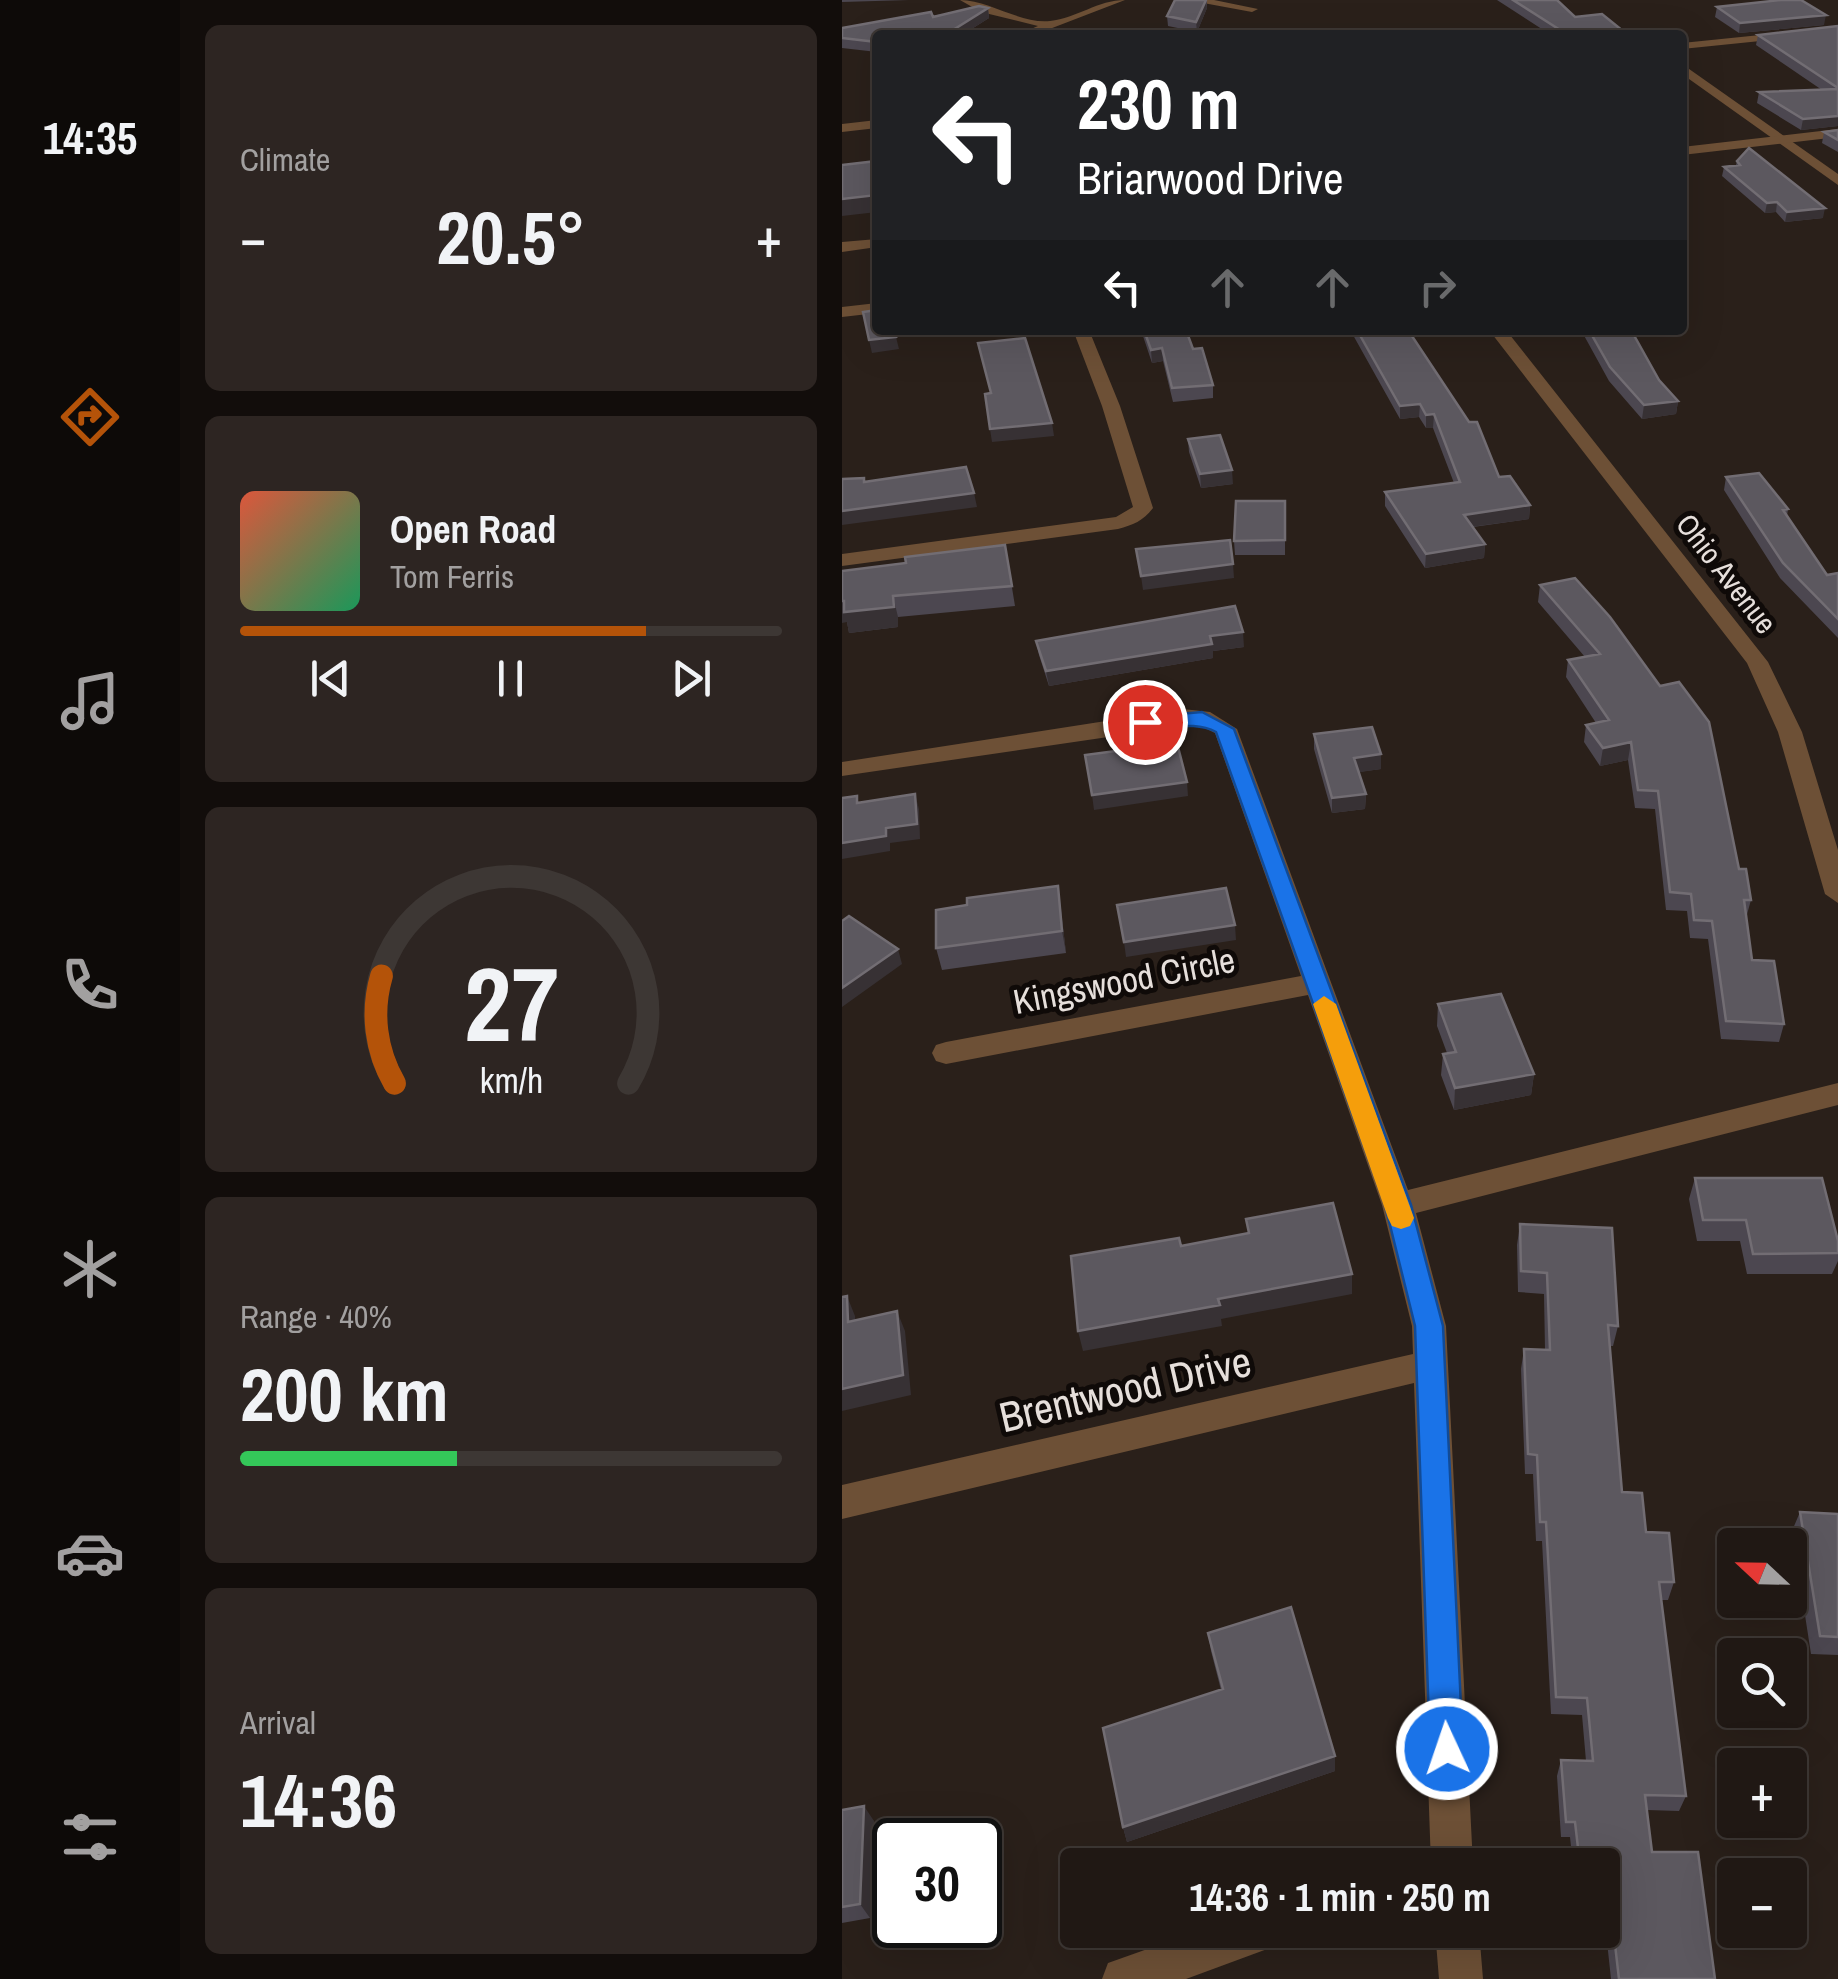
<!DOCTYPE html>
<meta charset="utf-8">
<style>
:root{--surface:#201814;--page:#2d2522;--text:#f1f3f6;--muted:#a2a0a0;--line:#3d3734;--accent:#b45309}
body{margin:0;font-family:"Archivo Narrow",sans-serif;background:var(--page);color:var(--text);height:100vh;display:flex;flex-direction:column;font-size:38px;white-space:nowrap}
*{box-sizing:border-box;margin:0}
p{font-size:32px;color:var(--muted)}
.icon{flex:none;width:55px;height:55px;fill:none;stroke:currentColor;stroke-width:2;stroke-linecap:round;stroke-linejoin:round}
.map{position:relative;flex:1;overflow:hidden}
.sheet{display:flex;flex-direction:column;gap:25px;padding:25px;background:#120d0b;width:662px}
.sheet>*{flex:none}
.guide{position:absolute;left:30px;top:30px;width:815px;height:305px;border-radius:10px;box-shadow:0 10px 40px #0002,0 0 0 2px var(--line);background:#202124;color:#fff;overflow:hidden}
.needle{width:65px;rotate:292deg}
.buttons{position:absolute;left:875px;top:1528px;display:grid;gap:20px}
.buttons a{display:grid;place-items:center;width:90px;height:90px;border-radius:10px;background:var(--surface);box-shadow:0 10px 40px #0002,0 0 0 2px var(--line);font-size:50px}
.speed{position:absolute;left:30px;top:1818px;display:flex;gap:20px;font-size:50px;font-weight:700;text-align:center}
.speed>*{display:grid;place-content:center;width:130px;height:130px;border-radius:50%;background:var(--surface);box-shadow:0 10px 40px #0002,0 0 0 2px var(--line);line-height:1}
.speed .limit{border:5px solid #111;border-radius:15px;background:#fff;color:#111}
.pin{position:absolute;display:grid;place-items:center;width:85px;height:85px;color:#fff;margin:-42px;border:5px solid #fff;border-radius:50%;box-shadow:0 2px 10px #0007}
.me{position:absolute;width:110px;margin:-55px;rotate:357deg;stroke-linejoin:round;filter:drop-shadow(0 0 8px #0008)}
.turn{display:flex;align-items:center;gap:35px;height:210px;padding:0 40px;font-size:45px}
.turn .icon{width:130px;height:130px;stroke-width:2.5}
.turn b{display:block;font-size:70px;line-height:85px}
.lanes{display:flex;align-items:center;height:95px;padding:0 40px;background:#0003;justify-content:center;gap:50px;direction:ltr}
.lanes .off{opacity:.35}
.big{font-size:75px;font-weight:800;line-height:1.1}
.sheet .card{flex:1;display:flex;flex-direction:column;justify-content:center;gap:15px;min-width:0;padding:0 35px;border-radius:15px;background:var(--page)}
.sheet .dial{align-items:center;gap:0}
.dial svg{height:260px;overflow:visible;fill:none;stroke:var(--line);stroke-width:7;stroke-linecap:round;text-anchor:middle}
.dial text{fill:var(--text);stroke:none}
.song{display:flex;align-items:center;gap:30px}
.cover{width:120px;height:120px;border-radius:15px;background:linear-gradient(135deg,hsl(10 70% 55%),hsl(150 70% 35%))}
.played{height:10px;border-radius:5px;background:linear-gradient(90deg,var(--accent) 75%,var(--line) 75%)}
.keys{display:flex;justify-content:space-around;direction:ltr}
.heat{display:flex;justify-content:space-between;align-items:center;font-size:55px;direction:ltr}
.charge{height:15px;border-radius:8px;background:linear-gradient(90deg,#34c759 40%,var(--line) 0)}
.trip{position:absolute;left:218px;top:1848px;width:560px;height:100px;border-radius:10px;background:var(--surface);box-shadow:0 10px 40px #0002,0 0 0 2px var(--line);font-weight:800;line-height:100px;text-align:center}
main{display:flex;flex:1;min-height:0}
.menu{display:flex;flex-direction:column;width:180px;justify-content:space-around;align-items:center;background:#0d0a08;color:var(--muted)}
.menu .icon{width:70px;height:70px}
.menu .selected{color:var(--accent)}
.menu b{font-size:45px;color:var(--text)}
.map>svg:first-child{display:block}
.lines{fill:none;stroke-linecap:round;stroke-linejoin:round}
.minor{fill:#6d5036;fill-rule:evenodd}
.tertiary{fill:#6d5036;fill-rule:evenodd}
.wall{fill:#4c4750}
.shaded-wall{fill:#373134}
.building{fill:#5c585f;stroke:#726d73;stroke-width:2.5}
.route{fill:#1a73e8;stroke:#114b97;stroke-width:2.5}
.slow{fill:#f59e0b}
.labels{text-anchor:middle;stroke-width:10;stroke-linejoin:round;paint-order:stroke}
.far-street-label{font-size:30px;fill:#e6dfdb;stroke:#0f0a08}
.street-label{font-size:35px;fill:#e6dfdb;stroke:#0f0a08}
.near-street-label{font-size:42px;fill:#e6dfdb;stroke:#0f0a08}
</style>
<main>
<nav class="menu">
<b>14:35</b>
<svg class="icon selected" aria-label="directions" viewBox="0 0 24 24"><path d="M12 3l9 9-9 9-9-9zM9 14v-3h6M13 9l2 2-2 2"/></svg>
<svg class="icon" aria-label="music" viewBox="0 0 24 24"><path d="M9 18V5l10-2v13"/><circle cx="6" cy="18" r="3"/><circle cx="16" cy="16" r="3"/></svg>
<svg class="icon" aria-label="phone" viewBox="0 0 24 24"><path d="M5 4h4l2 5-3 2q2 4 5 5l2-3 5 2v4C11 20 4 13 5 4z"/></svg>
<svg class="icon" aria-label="climate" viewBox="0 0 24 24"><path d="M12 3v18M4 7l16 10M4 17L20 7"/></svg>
<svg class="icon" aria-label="car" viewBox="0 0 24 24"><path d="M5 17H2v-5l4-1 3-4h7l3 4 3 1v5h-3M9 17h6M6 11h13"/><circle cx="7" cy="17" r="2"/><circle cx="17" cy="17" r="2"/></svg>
<svg class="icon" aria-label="filters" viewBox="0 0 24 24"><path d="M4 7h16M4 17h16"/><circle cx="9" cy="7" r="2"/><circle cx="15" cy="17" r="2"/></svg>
</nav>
<section class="sheet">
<div class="card"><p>Climate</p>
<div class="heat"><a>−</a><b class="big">20.5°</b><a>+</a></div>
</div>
<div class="card">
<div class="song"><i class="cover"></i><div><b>Open Road</b><p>Tom Ferris</p></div></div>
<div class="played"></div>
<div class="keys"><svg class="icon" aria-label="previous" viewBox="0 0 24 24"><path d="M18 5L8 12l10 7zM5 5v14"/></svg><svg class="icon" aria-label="pause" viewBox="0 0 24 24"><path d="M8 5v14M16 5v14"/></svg><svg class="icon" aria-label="next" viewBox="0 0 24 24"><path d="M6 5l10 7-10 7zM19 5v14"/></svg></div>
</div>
<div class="card dial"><svg viewBox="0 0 100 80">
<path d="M14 69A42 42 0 1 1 86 69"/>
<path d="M14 69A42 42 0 0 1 10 36" stroke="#b45309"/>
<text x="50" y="56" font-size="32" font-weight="700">27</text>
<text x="50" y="72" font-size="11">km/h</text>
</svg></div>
<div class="card"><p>Range · 40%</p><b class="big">200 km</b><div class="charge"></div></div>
<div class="card"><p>Arrival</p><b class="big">14:36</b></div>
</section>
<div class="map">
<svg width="996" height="1979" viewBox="0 0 996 1979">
<rect width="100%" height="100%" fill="#2a201a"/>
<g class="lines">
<path class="minor" d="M118 0C147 0 178 24 208 21 235 18 256 0 283 0L192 35H175L196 26 139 12Z
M345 0H372L416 9 410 12Z
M996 27V33L840 49V43Z
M840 64 996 174V185L840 74Z
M35 120V128L0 132V124Z
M35 303V313L0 317V307Z
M231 330H247L278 406 311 508C301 521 291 525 276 529L0 566V554L274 517 291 507 260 406Z
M647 330H664L926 662 960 732 996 850V903L983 894 936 732 905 663Z
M341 709 368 712 395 729 566 1190 996 1083V1105L574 1213 604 1326 631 1865H589L572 1383 0 1519V1485L571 1354 570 1326 540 1205 466 995 104 1064 94 1061 90 1053 94 1045 104 1042 459 976 373 733 355 724 0 776V762Z
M359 1930H443L436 1945 344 1979H260L266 1963Z
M593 1930H637L641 1979H597Z"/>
<path class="tertiary" d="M996 129V137L840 155V147Z
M35 239V247L0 252V242Z"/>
</g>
<path class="wall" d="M0 0H67L0 2Z
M333 0H365V8L355 32 326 26 325 16Z
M655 0H715L733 17 786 35H709Z
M875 7 982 25 897 33 873 17Z
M146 8 147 18 120 35H35V52L0 48V28Z
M996 26V126L959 130 915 103 917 92 980 90 914 45 916 35Z
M996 130V152L980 143 982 132Z
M895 161 981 218 943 222 934 212 923 213 880 176 882 167 894 165Z
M299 330H344L351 349 371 385V398L331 402 321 361 310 363Z
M511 330H566L657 477 688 505 687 519 631 527 643 544 642 558 583 568 543 506V492L612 483 591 428H584L577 417 558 419 511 335Z
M739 330H789L817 380 836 401 834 414 800 419 767 381Z
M346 439 391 484 359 488 347 452Z
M884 477 946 509 945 516 985 575 996 573V638L938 578 882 490Z
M443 501V555H393L392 541Z
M163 545 173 606 56 617V627L7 633 5 622 64 563Z
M733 578 897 869 909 900 904 918 910 960 942 1024 937 1042 879 1039 866 939 848 938 845 911 824 910 813 809 793 808 786 760 758 766 742 742 744 725 754 723 724 677 726 660 743 657 696 602 698 585Z
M194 641 402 647 371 651V658L207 686 197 655Z
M472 734 539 769 516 772 524 794 523 809 490 813 472 749Z
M216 886 224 953 100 970 94 948 125 905Z
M596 1004 692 1074 689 1095 612 1110 599 1075 601 1054 605 1053 595 1026Z
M853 1178 996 1241V1261L990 1274H905L898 1241H855L847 1199Z
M678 1224 776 1326 771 1346H768L780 1492 832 1582 826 1600H819L844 1796 837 1811 805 1810 810 1852 873 1979H769L763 1923H760V1865H731L728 1837H719L715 1776 719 1760 744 1761 740 1715 709 1714 700 1541H694L691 1474H683L679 1369 682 1349 703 1350 702 1294 676 1292 675 1245Z
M958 1512 996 1514V1655L969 1654 950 1531Z
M366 1633 493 1756V1771L285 1842 281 1827 379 1690 369 1651Z
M0 1810 32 1821 28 1918 0 1923Z"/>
<path class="shaded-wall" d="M364 0 365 8 355 32 354 22Z
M146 8 147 18 120 35H103Z
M984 15 982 25 897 33 898 23Z
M996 116V126L959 130 961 119Z
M35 195V212L0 216V199Z
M935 202 934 212 923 213 925 203Z
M983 208 981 218 943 222 945 212Z
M54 337 57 349 30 353 27 340Z
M320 348 321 361 310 363 309 350Z
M836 401 834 414 800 419 802 405Z
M578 404 577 417 558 419V406Z
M592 414 591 428H584V415Z
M210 423 212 436 150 442 148 429Z
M390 470 391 484 359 488 358 474Z
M132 493 135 507 0 525V511Z
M688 505 687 519 621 528 622 515Z
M643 544 642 558 583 568 584 554Z
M391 564 392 578 301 590 299 576Z
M51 596 56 617V627L7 633 5 622 0 623V601Z
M401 632 402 647 371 651V658L207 686 204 671 368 636Z
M789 742 786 760 758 766 761 748Z
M539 754V769L512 773V758Z
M345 782 346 796 252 810 250 795Z
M73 794 77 809 78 839 48 843V851L0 859V843L44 828Z
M524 794 523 809 490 813V798Z
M216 886 219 908 224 953 220 931Z
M393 925 394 940 284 957 282 942Z
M56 949 60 964 0 1007V988Z
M692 1074 689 1095 612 1110 613 1088Z
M510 1274V1294L379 1319 380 1326 241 1351 236 1331 376 1299Z
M5 1296 13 1316 15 1342 6 1322Z
M55 1311 63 1331 69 1395 0 1411V1389Z
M493 1756V1771L285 1842 281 1827Z
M22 1806 32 1821 28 1918 18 1904Z"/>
<path class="building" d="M333 0H364L354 22 325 16Z
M671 0H715L733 17 760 14 786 35H726Z
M939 0H959L984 15 898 23 875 7Z
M137 6 146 8 103 35H35V42L0 38V28L89 12 91 17Z
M996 26V88L916 35Z
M35 52V76L31 57Z
M996 89V116L961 119 917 92Z
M996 130V140L982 132Z
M907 148 983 208 945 212 935 202 925 203 882 167 898 165 895 161Z
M35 161V195L0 199V165Z
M35 310V330H52L54 337 27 340 21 312Z
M302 330H344L351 349 360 348 371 385 330 388 320 348 309 350Z
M515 330H566L627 422H635L657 477 668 476 688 505 622 515 643 544 584 554 543 492 618 482 592 414 584 415 578 404 558 406Z
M747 330H789L817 380 836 401 802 405 768 367Z
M183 338 210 423 148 429 143 394 149 393 136 343Z
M378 435 390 470 358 474 346 439Z
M124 467 132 493 0 511V479L22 478V482Z
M917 473 946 509 941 510 985 575 996 573V619L941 563 884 477Z
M394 501H443V540L392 541Z
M388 540 391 564 299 576 294 549Z
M163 545 170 586 51 596 52 607 2 612V601H0V571L64 563 63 557Z
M733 578 768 617 818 686 837 682 867 722 897 869H904L909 900H902L910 960 932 961 942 1024 884 1021 870 921 852 920 849 894 828 892 816 791 796 790 789 742 761 748 744 725 767 720 726 660 758 654 698 585Z
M393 606 401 632 368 636 370 644 204 671 194 641Z
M530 727 539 754 512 758 524 794 490 798 472 734Z
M335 743 345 782 250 795 243 755Z
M73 794 75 824 44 828V836L0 843V798L15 796V803Z
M216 886 220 931 94 948V910L125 905V898Z
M384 888 393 925 282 942 275 905Z
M7 916 56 949 0 988V921Z
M659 994 692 1074 613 1088 601 1054 614 1052 596 1004Z
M853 1178H980L996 1241V1253L911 1254 904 1220H861Z
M491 1203 510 1274 376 1299 378 1305 236 1331 229 1256 337 1238 339 1246 407 1233 404 1219Z
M678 1224 770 1228 776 1326 766 1325 780 1492 800 1493 804 1532 827 1533 832 1582H817L844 1796 803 1795 810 1852H856L873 1979H777L769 1910H760V1865H738L733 1822H724L719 1760 751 1761 745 1698 714 1697 704 1522H698L695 1455 686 1454 682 1349 708 1350 705 1273 679 1271Z
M5 1296 6 1322 55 1311 61 1375 0 1389V1297Z
M958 1512 996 1514V1637L978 1636Z
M449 1607 493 1756 281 1827 261 1728 381 1689 366 1633Z
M22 1806 18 1904 0 1907V1810Z"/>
<path class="route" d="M360 712 392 729 569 1205 601 1326 621 1749 617 1761 605 1765 593 1761 588 1749 573 1326 543 1205 374 732C346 717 311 736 293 722L303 717Z"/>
<path class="slow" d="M482 996 494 1004 572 1218 568 1226 559 1229 550 1226 546 1218 471 1004Z"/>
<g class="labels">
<g class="far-street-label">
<text transform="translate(884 574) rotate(52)" y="10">Ohio Avenue</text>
</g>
<g class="street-label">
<text transform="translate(282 981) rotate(-11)" y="12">Kingswood Circle</text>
</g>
<g class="near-street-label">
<text transform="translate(283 1389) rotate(-13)" y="15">Brentwood Drive</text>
</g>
</g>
</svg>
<div class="buttons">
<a><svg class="needle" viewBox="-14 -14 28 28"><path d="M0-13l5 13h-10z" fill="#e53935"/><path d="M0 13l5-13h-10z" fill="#a2a0a0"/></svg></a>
<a><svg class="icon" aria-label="search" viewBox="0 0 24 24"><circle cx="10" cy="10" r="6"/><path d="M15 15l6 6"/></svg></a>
<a>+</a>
<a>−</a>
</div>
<div class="speed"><div class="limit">30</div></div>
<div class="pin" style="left:303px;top:722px;background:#d93025"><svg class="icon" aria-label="arrive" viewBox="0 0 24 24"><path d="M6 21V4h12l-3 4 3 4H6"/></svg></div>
<svg class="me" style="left:605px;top:1749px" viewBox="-20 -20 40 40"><circle r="17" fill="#1a73e8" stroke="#fff" stroke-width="3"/><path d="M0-11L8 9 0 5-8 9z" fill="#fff"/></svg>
<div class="trip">14:36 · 1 min · 250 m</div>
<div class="guide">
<div class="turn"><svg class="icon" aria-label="left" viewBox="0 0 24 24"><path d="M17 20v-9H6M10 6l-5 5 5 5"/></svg><div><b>230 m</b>Briarwood Drive</div></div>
<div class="lanes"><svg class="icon" aria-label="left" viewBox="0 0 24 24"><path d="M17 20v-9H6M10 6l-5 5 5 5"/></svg><svg class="icon off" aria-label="ahead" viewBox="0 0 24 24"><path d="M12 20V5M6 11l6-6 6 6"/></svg><svg class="icon off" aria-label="ahead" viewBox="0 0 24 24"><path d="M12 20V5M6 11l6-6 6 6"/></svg><svg class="icon off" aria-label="right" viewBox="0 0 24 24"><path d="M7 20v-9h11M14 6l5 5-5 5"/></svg></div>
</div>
</div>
</main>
